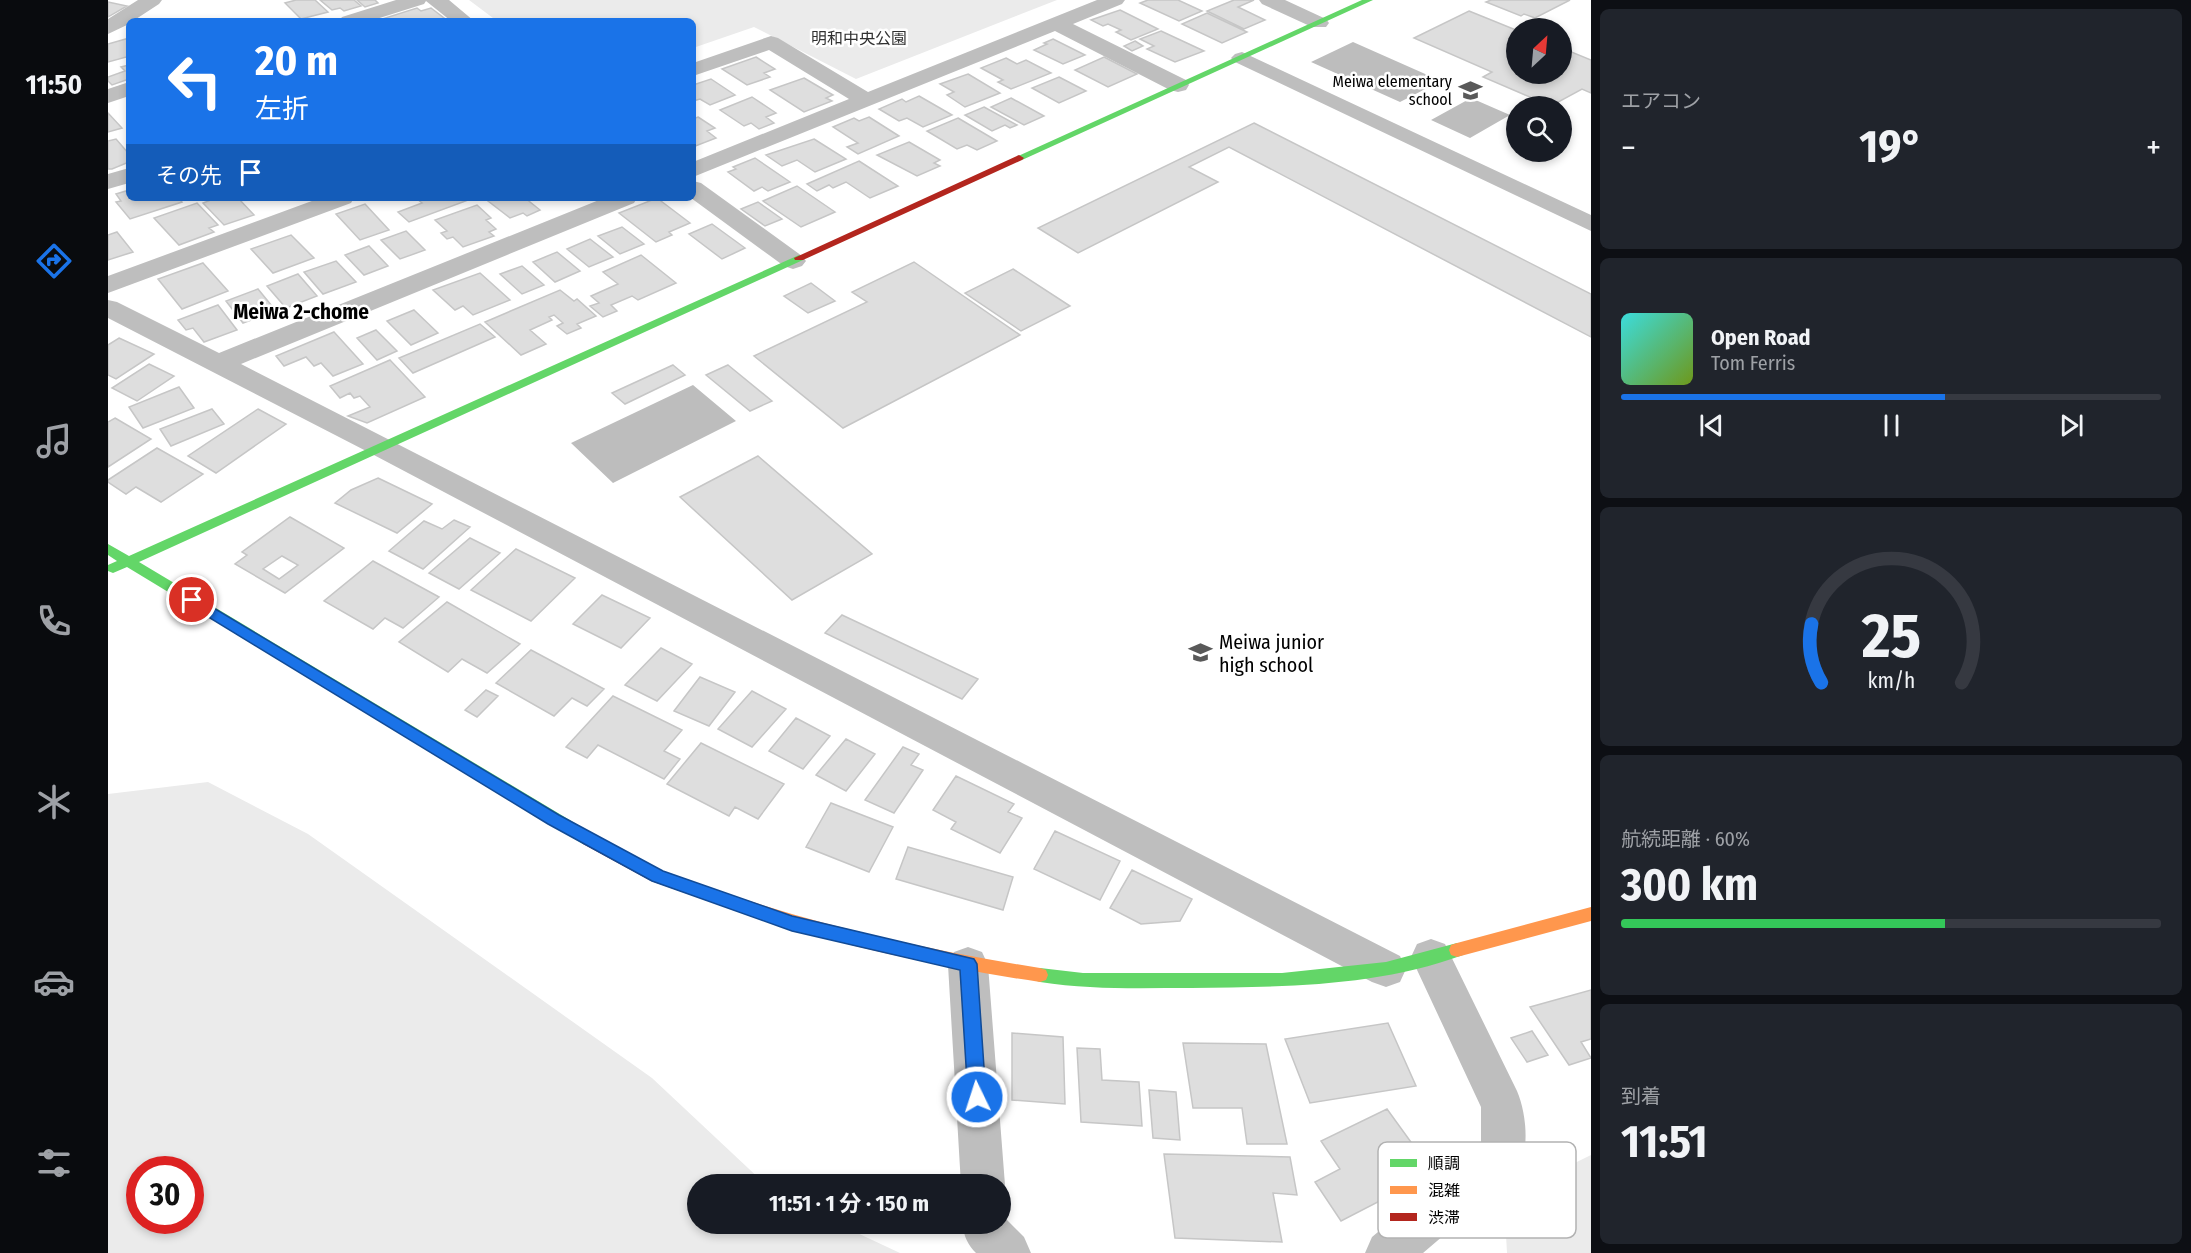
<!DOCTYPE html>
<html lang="ja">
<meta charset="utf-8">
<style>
:root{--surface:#171b24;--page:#20242c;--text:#f1f3f6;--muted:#9ea1a6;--line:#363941;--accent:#1a73e8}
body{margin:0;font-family:"Fira Sans Condensed","Noto Sans JP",sans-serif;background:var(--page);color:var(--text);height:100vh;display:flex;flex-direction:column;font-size:22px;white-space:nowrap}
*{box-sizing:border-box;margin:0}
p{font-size:20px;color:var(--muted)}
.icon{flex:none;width:33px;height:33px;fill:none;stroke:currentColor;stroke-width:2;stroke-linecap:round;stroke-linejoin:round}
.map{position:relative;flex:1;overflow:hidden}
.drawer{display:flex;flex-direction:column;gap:9px;padding:9px;background:#0d0f14;width:600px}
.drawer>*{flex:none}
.top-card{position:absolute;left:18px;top:18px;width:570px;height:183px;border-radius:9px;box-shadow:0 3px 9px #0003;background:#1a73e8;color:#fff;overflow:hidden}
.needle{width:39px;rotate:26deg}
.tools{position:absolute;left:1398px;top:18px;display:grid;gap:12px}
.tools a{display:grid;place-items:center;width:66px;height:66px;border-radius:50%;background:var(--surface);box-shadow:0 3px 9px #0003;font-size:30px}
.speed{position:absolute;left:18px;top:1156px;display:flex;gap:12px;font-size:30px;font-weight:700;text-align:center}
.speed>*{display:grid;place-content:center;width:78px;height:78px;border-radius:50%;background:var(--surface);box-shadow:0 3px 9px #0003;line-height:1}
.speed .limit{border:9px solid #d22;background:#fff;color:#111}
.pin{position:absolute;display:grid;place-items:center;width:51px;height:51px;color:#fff;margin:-26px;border:3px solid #fff;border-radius:50%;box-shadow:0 2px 6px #0007}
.me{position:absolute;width:66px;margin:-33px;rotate:356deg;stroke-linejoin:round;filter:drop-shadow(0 0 4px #0008)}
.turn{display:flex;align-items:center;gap:21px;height:126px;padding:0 30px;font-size:27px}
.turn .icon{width:78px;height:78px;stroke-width:2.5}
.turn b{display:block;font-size:42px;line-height:51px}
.then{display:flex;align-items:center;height:57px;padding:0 30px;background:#0003;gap:12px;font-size:22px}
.big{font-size:45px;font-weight:700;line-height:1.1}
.drawer .widget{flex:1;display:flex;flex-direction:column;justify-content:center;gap:9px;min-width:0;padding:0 21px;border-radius:9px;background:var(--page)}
.drawer .dial{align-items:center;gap:0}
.dial svg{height:156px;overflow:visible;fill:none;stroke:var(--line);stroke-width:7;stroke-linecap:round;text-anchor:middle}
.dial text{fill:var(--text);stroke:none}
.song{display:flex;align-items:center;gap:18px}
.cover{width:72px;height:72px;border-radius:9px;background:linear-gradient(135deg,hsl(180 70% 55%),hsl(80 70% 35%))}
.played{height:6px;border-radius:3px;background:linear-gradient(90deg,var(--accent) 60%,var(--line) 60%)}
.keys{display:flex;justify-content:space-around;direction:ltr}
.heat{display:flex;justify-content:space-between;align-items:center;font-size:33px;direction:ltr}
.charge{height:9px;border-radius:4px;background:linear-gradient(90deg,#34c759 60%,var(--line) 0)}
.trip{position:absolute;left:579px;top:1174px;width:324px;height:60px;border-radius:30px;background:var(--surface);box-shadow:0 3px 9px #0003;font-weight:700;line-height:60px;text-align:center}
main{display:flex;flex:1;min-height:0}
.menu{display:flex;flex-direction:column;width:108px;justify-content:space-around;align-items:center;background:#090b0e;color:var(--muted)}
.menu .icon{width:42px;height:42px}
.menu .active{color:var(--accent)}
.menu b{font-size:27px;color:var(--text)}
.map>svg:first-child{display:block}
.green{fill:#ebebeb;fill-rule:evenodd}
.water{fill:#bdbdbd}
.building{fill:#dedede;stroke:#c6c6c6;stroke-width:1.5;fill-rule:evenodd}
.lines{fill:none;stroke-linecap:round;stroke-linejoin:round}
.street{fill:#bebebe;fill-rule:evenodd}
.fast{fill:#63d668;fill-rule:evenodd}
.slow{fill:#ff974d;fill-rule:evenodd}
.jam{fill:#b3261e;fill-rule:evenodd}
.route{fill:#1a73e8;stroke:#114b97;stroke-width:1.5}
.labels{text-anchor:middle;stroke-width:5;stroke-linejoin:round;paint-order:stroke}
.far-park-label{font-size:16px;fill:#313131;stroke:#fff}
.far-poi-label{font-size:16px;fill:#000;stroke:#fff;text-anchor:end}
.poi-label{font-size:20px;fill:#000;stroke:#fff;text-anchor:start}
.neighbourhood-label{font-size:21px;font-weight:bold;fill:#000;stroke:#fff}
.key{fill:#fff;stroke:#b2b2b2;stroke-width:1.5}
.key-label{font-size:16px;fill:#000}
</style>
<main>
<nav class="menu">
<b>11:50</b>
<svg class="icon active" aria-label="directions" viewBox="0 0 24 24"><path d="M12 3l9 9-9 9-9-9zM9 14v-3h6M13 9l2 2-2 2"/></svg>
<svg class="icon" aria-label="music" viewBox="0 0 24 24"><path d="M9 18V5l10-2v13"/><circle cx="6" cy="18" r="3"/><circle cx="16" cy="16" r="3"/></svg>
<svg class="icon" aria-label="phone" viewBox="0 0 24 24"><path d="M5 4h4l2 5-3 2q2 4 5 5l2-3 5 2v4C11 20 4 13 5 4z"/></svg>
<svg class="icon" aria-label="climate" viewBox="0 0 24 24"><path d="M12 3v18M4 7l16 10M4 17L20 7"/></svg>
<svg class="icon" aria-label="car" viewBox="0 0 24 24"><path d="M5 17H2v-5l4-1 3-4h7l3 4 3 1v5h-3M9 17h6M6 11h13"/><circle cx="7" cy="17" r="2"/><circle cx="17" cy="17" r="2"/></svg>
<svg class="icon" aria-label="filters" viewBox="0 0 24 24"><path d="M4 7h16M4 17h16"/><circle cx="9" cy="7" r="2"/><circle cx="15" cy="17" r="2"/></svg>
</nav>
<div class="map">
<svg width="1483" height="1253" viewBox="0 0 1483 1253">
<rect width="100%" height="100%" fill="#fff"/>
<path class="green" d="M361 0H949L748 79 646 27 585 48V21H389Z
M100 782 200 834 544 1078 658 1185H590V1224H730L792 1253H0V794ZM32 1170H82V1221H32Z
M1483 1155V1253H1399L1396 1198Z"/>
<path class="water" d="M1245 42 1333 81 1292 102 1203 62Z
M1363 98 1402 115 1362 138 1323 120Z
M585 385 628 421 505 483 463 443Z"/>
<path class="building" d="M188 0H207L220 12 193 19 177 3Z
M212 0H246L253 6 236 11 232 8 224 10Z
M249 0H267L270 3 257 7Z
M1040 0H1070L1094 11 1071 21 1032 3Z
M1126 0H1146L1130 7 1157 20 1136 29 1099 11Z
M1383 0H1462L1427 18 1416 14 1413 16 1378 2Z
M0 2 19 6 0 17Z
M309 8 313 11 323 8 340 21H276L274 19Z
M1012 10 1050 29 1023 40 1008 32 1013 30 1000 24 995 26 983 20Z
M1361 11 1408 30V74H1454V48L1483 60V93L1474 89 1443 106 1375 77 1384 72 1306 38Z
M1099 13 1139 32 1114 43 1074 24Z
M1053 31 1096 51 1067 62 1039 49 1046 46 1032 39Z
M21 38V60L18 57 0 62V44Z
M945 39 977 55 955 64 926 50 939 44 936 43Z
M1027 41 1035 46 1024 51 1016 46Z
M648 57 667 69 656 73 662 77 639 85 614 69Z
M996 57 1029 74 1000 87 967 70Z
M898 58 909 64 918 60 943 73 903 89 890 82 895 80 873 68Z
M21 65V79L4 85 0 81V77L17 71 13 67Z
M860 74 892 93 857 107 839 95 846 92 832 84Z
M951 77 978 91 951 103 924 88Z
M696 78 725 95 718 98 724 101 696 112 662 90Z
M603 79 627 95 602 105 592 99 585 101V85Z
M811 96 844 115 815 127 799 118 791 121 771 109 794 99 798 102Z
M644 97 668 113 658 117 666 123 651 129 643 123 636 126 612 110Z
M903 98 936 116 916 125 883 107Z
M876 107 909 125 902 128 897 125 884 131 857 115Z
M0 113 14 128 0 132Z
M590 117 607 128 599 131 608 138 585 147V119Z
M761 117 791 136 750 154 739 147 750 143 725 127 746 118 751 121Z
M850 118 889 141 869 150 859 145 849 149 819 131Z
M1146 123 1483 294V337L1121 147 1081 167 1110 182 970 253 930 228Z
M8 139 21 154V162L4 169H0V141Z
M706 139 738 159 707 172 689 160 674 166 658 155Z
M801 142 832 160 826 163 832 166 809 176 769 155Z
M647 158 682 182 660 191 654 187 646 191 620 172 628 169 625 167Z
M751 161 790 186 762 198 738 182 725 188 721 185 709 191 699 184Z
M689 186 727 212 693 227 655 201Z
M21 190V198H71L74 202 22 219 8 202 13 201 8 194Z
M108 198H130L146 215 116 225 95 203Z
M308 198H362L363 199 301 222 290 212 314 203Z
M388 198H417L432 210 419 216 415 213 402 218 380 201Z
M549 198 582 223 561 232 564 235 548 242 511 213Z
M650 202 674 219 657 226 633 209Z
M89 203 110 225 101 228 106 232 71 245 46 218Z
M257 204 281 230 252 240 228 214Z
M369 205 383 218 378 220 388 229 381 232 386 236 355 247 345 237 339 239 333 233 339 231 327 220Z
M604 224 637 248 614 259 581 234Z
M514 227 536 244 512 254 490 236Z
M298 231 317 250 292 259 273 240Z
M9 232 25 252 0 260V235Z
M183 235 206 258 165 273 143 249Z
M482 239 505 257 481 267 459 249Z
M261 246 280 266 256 275 237 255Z
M449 252 472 271 447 282 425 262Z
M533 255 568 283 530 300 524 296 503 305 509 311 495 317 482 306 491 303 483 296 510 284 495 272Z
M228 261 248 282 215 294 196 272Z
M806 262 912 335 735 428 646 356 759 302 744 292Z
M95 263 120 291 74 309 50 279Z
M414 266 436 285 414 294 392 274Z
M905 269 962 306 913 331 857 293Z
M372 273 402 300 365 315 355 306 347 310 325 290Z
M190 274 209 296 178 308 159 286Z
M703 283 727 301 700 313 676 296Z
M150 289 168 311 135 323 118 301Z
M452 290 466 301 469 299 488 316 469 324 473 328 459 334 449 326 455 323 446 315 441 317 444 320 422 330 438 344 413 355 377 322Z
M110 305 129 330 96 342 85 328 78 330 70 320Z
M306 310 330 333 303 345 279 321Z
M372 324 387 337 305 373 291 358Z
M268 330 289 351 269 360 249 338Z
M226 332 255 364 225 376 213 363 206 366 198 357 176 366 168 356Z
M11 338 46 354 8 379 0 375V345Z
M282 360 317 397 259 423 240 416 262 407 252 396 246 398 242 393 232 398 222 386Z
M41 364 66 376 29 401 4 388Z
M565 365 577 375 517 404 504 393Z
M620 365 664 401 642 411 598 375Z
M71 387 86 408 35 428 21 407Z
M104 409 116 424 63 446 52 429Z
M150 409 178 424 108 473 80 456Z
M7 418 43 439 0 467V422Z
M49 448 95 474 53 502 28 487 18 494 0 482V480Z
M650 456 764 554 684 600 572 497Z
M270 478 324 504 289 533 227 503 243 490Z
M182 517 236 548 177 593 127 564 139 555 134 552ZM174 556 190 565 171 579 155 569Z
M346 520 362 527 315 569 281 551 316 521 334 529Z
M362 538 392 553 351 589 321 573Z
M408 549 467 578 423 621 363 590Z
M265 561 331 597 295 628 277 618 265 629 216 601Z
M494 595 542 618 513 648 465 624Z
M339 602 412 644 379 673 354 659 340 672 291 642Z
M734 615 870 679 854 699 717 633Z
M553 648 584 664 549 701 517 685Z
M423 650 496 689 479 706 464 698 446 716 388 683Z
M592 677 627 692 601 726 566 711Z
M378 690 390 696 369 717 357 710Z
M644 691 678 709 644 747 610 729Z
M505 696 574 730 556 751 572 759 556 779 490 745 479 758 458 747Z
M688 718 722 736 695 769 661 751Z
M738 739 767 754 738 791 708 775Z
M593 743 676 784 650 819 627 807 621 816 559 784Z
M795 747 811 754 803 765 815 770 786 813 757 800Z
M848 776 906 804 900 812 914 818 892 853 843 829 848 822 825 810Z
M723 803 785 827 761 872 698 847Z
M947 831 1012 861 992 900 926 869Z
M800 847 905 877 895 910 788 879Z
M1024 870 1084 899 1072 921 1033 924 1002 908Z
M1483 990V1039L1473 1042 1483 1058 1461 1065 1422 1007Z
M1280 1023 1308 1086 1202 1103 1177 1039Z
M1424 1031 1440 1055 1419 1062 1403 1038Z
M904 1033 955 1037 957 1104 904 1100Z
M1075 1043 1158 1044 1179 1144H1139L1134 1108H1085Z
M969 1048 992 1049 994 1080 1031 1082 1034 1126 973 1122Z
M1041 1090 1068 1092 1072 1140 1045 1138Z
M1279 1109 1321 1167 1290 1182 1295 1189 1233 1221 1207 1182 1232 1169 1213 1141Z
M1056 1154 1182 1157 1189 1195 1165 1193 1174 1242 1067 1238Z"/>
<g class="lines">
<path class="street" d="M30 0H54L51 4 25 21H21V24L0 34V19Z
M288 0H341L366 21H343L318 1 316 4 262 21H231L234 17Z
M989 0H1017L1014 4 965 24 1078 80 1081 85 1078 90 1070 92 1062 90 947 31 585 177V162L741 99 661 50 585 76V63L663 36 670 38 760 92Z
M1151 0H1177L1218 19 1221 23 1218 27H1204L1154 4Z
M1134 52 1483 215V231L1127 62 1123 58 1127 54Z
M21 82V96L0 103V89Z
M21 168V183L0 189V174Z
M585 181 593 183 694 256 698 261 694 266 685 269 676 266 583 198Z
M212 198H246L243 203 0 293V276Z
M496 198H529L526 203 133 364 1292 956 1298 969 1292 982 1278 987 1264 982 264 454 0 318V300L9 302 111 353Z
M1323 939 1337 944 1409 1091C1419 1115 1421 1148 1411 1171L1315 1253H1257L1264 1237 1373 1146V1107L1303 957 1309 944Z
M860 947 874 952 880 965 897 1185 892 1197V1185H853L840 965 846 952Z
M892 1207 899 1220 916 1237 923 1253H868C860 1245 855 1235 855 1224H892Z"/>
<path class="fast" d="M1254 0H1265L914 160 906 158Z
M691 255 696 258 695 260 31 562 485 834 488 839 485 844 480 845 475 844 19 567 5 573 0 571V565L9 561 0 555V544L21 556Z
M1349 943 1355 945 1357 950 1355 955C1268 987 1174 987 1083 988 1032 988 982 990 932 982L926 980 924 975 926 970 932 968 975 973H1174L1278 962Z"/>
<path class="slow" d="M620 894C722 928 826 951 932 968L938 970 940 975 938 980 932 982C824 966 717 943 614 906L612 901 614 896Z
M1483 907V921L1349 957 1343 955 1341 950 1343 945 1349 943Z"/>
<path class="jam" d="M911 155 916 158 914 160 695 260H687L686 258Z
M480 833 554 871 626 896 628 901 626 906 620 908 543 881 475 844 472 839 475 834Z"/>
</g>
<path class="route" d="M84 595 451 815 555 871 684 916 866 959 869 964 878 1097 875 1103 869 1105 863 1103 860 1097 852 970 684 931 544 881 440 824 79 604 77 600Z"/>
<defs>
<symbol id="school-bare" viewBox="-9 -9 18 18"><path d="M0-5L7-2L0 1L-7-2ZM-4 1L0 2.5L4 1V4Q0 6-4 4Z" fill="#595959" stroke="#fff" stroke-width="2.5" paint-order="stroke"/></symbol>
</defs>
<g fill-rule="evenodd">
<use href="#school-bare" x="1346" y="74" width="33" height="33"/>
<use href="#school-bare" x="1076" y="636" width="33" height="33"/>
</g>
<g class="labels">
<g class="far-park-label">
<text x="751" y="44">明和中央公園</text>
</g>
<g class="far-poi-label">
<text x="1344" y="87">Meiwa elementary<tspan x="1344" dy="18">school</tspan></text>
</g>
<g class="poi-label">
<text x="1111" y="649">Meiwa junior<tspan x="1111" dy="23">high school</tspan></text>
</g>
<g class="neighbourhood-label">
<text x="193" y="319">Meiwa 2-chome</text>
</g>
</g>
<rect x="1270" y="1142" width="198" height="96" rx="9" class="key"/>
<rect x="1282" y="1159" width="27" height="8" fill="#63d668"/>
<rect x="1282" y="1186" width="27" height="8" fill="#ff974d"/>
<rect x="1282" y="1213" width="27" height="8" fill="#b3261e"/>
<g class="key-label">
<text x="1320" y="1169">順調</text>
<text x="1320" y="1196">混雑</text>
<text x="1320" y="1223">渋滞</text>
</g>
</svg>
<div class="tools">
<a><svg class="needle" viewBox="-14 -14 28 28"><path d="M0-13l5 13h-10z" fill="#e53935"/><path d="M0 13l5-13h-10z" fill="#9ea1a6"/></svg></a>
<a><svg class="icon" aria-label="search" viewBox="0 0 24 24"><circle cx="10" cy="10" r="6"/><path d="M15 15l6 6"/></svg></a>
</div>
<div class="speed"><div class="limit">30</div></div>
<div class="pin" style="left:84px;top:600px;background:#d93025"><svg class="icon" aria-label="arrive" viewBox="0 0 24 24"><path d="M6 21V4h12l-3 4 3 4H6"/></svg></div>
<svg class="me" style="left:869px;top:1097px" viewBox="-20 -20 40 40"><circle r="17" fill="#1a73e8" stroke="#fff" stroke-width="3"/><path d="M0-11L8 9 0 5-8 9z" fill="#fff"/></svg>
<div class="trip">11:51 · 1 分 · 150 m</div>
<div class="top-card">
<div class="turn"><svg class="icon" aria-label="left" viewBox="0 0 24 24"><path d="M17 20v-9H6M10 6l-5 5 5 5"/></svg><div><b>20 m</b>左折</div></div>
<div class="then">その先<svg class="icon" aria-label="arrive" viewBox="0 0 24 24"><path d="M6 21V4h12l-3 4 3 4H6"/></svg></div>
</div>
</div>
<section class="drawer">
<div class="widget"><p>エアコン</p>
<div class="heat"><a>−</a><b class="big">19°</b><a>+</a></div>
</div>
<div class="widget">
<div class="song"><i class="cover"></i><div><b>Open Road</b><p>Tom Ferris</p></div></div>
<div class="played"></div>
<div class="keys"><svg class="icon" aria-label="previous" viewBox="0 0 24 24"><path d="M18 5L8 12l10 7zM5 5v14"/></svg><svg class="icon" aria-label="pause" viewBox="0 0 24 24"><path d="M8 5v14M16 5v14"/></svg><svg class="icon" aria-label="next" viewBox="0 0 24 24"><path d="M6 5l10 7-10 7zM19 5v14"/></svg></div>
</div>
<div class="widget dial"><svg viewBox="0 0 100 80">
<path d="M14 69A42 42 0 1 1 86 69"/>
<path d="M14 69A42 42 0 0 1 9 39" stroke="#1a73e8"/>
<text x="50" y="56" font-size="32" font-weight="700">25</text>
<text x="50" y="72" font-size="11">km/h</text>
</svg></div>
<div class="widget"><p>航続距離 · 60%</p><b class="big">300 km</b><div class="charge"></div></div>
<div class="widget"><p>到着</p><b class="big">11:51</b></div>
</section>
</main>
